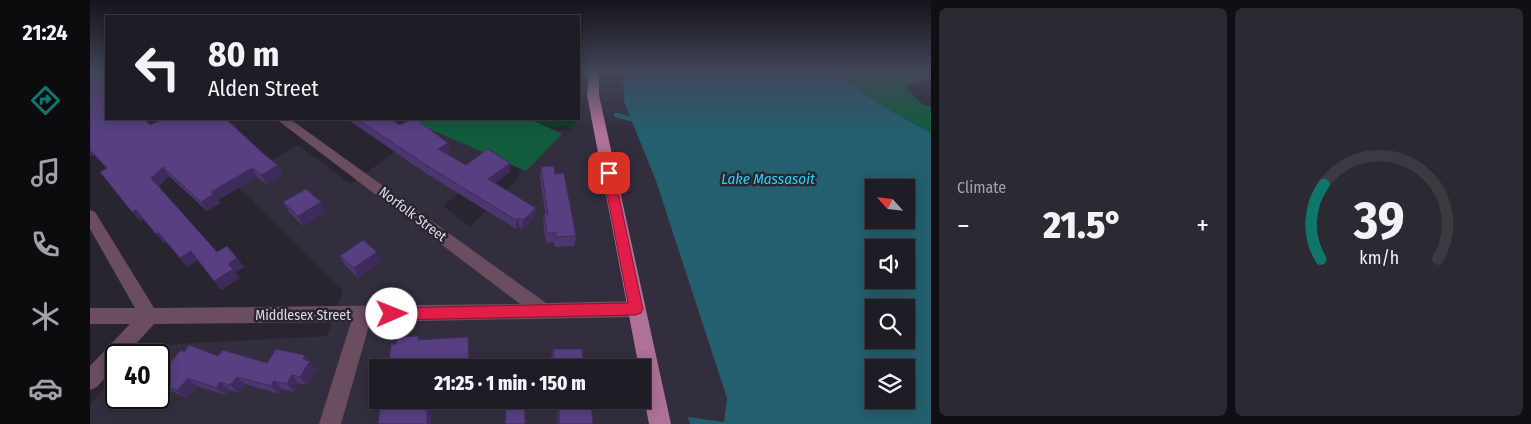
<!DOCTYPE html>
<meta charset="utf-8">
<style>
:root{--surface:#1e1c24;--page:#2b2931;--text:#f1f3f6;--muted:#a1a1a6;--line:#3c3a41;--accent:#0f766e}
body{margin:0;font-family:"Fira Sans Condensed",sans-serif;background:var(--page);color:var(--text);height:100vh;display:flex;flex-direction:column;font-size:19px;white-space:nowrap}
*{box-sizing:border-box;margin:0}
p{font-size:16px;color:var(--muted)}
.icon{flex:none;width:28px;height:28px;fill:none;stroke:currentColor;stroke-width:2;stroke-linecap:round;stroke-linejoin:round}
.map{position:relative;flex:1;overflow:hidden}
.side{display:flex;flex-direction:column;gap:8px;padding:8px;background:#100f14;width:600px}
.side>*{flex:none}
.guide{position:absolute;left:15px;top:15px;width:475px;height:105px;border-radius:0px;box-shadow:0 2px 12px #0003,0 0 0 1px var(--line);background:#1e1c24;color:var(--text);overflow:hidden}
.needle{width:32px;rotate:297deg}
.controls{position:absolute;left:775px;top:179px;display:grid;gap:10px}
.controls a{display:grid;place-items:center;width:50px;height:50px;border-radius:0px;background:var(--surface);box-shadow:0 2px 12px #0003,0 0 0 1px var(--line);font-size:25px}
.speed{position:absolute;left:15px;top:344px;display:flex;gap:10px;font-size:25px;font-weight:700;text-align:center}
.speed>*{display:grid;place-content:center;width:65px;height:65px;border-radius:50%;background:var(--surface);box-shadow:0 2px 12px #0003,0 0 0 1px var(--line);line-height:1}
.speed .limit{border:2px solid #111;border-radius:8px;background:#fff;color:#111}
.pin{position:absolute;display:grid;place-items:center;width:42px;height:42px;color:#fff;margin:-21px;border-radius:10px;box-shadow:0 2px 8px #0006}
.me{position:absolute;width:55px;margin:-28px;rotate:89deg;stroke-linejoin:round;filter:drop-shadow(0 0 4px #0008)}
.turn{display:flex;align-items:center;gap:18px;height:105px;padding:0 20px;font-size:22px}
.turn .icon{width:65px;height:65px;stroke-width:2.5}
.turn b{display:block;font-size:35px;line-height:42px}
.big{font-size:38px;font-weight:800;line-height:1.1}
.side .card{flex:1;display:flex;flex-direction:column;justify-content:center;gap:8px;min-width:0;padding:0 18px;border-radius:8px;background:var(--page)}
.side .dial{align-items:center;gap:0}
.dial svg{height:130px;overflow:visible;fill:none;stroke:var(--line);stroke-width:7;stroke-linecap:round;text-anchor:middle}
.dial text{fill:var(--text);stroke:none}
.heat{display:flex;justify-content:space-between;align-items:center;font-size:28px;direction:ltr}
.side .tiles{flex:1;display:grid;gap:8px;grid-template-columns:repeat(2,1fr)}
.trip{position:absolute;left:279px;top:359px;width:282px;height:50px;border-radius:0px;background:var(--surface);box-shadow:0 2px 12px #0003,0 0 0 1px var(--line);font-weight:800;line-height:50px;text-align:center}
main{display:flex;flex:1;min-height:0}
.dock{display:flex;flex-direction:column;width:90px;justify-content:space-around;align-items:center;background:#0c0b0e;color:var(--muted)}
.dock .icon{width:35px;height:35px}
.dock .selected{color:var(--accent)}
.dock b{font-size:22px;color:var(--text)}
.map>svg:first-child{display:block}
.built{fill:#332e3e;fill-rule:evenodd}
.green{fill:#0f3b28}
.forest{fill:#105c3d}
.water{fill:#235f6e;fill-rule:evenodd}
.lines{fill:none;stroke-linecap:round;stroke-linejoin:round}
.stream{stroke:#235f6e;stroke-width:4.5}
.minor{fill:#6b4d60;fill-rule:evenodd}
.major{fill:#ae7197;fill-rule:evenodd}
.wall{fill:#4b3670}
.shaded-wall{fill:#3d2c5b}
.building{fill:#573f82;stroke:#3d2c5b}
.route{fill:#e11d48;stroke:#92132f}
.labels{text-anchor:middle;stroke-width:5;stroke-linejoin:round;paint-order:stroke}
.street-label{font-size:14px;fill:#dddbe2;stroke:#282530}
.water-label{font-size:15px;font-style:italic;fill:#23d5fa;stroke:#282530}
</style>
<main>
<nav class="dock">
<b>21:24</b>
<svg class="icon selected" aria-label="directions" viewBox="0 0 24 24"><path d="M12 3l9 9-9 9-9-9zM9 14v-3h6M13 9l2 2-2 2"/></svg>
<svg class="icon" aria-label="music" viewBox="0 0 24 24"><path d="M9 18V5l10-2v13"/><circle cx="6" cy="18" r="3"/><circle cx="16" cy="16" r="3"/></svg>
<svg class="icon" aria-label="phone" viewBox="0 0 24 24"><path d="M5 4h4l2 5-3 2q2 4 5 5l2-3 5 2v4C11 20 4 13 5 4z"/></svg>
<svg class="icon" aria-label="climate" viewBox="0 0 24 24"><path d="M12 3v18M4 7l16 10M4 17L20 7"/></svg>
<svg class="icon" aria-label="car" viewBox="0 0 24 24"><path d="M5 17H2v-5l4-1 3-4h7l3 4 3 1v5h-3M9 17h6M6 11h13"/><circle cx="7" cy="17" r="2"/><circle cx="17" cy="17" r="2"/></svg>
</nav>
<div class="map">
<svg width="841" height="424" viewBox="0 0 841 424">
<rect width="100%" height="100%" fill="#282530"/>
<path class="built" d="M489 72H544L533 81 534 103 566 181 623 351 637 398 634 422 599 417 600 424H0V405L26 375V398H69V355H43L51 346 237 336 253 291 144 183 208 145 261 184 348 120 415 158 353 206 380 227 428 179 439 131 480 130 479 119H489ZM288 368H552V400H288Z"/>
<path class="green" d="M440 119H485L487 126 462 127Z"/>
<path class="forest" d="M743 72H841V77L815 86 832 104 841 107V133L798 109Z
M317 119H440L472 134 436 171Z"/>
<path class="water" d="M544 72H743L798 109 841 133V424H600L598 417 634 422 637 398 566 181 534 102 533 81ZM784 188H816V220H784ZM784 248H816V280H784ZM784 308H816V340H784ZM784 368H816V400H784Z"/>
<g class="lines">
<path class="stream" d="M526 115 541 119"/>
<path class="minor" d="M186 119H200L456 303 546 301 552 303 555 309 552 315 546 317 280 322 251 424H229L261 322 64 324 36 355H26V365L7 387 0 390V366L40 324H0V308H45L0 229V210L5 212 64 308 430 304Z"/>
<path class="major" d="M499 72H509V95L581 424H559L552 387V368H549L497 95Z"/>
</g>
<path class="wall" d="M0 72 16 119 60 125 193 174 176 184 167 177 128 200 130 203 117 211 79 176 68 187 127 252 147 258 154 267 145 272 149 278 131 290 108 260 97 267 76 242 74 243 54 219 50 221 17 169 4 155 0 156Z
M257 119H300L310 125 358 143 359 152 356 154 376 165 420 163V172L405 183 445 217 432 229 429 226 426 229 337 174Z
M451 167 465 174 486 236 484 246 465 247 464 242 456 243 453 222 454 212 455 213 450 177Z
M193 202 235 212 213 226 199 212Z
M250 256 290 261 268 278 255 265Z
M463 349 494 368 462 366 461 357Z
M94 352 177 363 218 360 226 369 217 385 208 383 204 392 192 389 189 394 155 384 149 393 139 390 135 395 107 386 97 398 69 386V364L76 367Z
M26 363V381L16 374Z
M291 400H346L347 402 341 403V424H288Z
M467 400H501L503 424H468Z"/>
<path class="shaded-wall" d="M358 143 359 152 349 158 348 149Z
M0 150 4 155 0 156Z
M420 163V172L398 188V179Z
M188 165 193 174 176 184 171 175Z
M73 167 79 176 68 187 61 178Z
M162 168 167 177 128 200 130 203 117 211 111 202 121 192Z
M231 202 235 212 213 226 208 216Z
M446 208 445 217 432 229 433 220Z
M46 210 54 219 50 221 42 212Z
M429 218V226L426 229V220Z
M69 233 76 241 74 243 66 234Z
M101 251 108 260 97 267 90 258Z
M287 252 290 261 268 278 264 268Z
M147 258 154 267 145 272 149 278 131 290 124 281 138 264Z
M378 337 379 350 381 368H380Z
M215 355 226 369 217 385 210 377 213 359Z
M202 375 208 383 204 392 197 384Z
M147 377 155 384 149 393 140 385Z
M98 378 107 386 97 398 87 391Z
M184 381 192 389 189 394 181 386Z
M130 382 139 390 135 395 126 388Z
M337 400H340L341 403V424H337Z"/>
<path class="building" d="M0 72H16V119H54L60 125 73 119H130L131 120 136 119 176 156 188 165 171 175 162 168 121 192 124 194 111 202 73 167 61 178 127 252 137 246 147 258 138 264 143 269 124 281 101 251 90 258 69 233 66 234 46 210 42 212 10 172 17 168 0 150Z
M267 119H300L310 125 322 119H326L358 143 348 149 376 165 398 149 420 163 398 179 446 208 433 220 429 218 426 220 336 165Z
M464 166 465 174 474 173 486 236 466 237V233H457L454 212 458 215 451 167Z
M216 189 231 202 208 216 193 202Z
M273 240 287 252 264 268 250 256Z
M328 336V340L378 337 379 366 364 368H298L301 344H306L307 337Z
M99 345 128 356 133 350 177 363 186 349 215 355 213 359 220 361 210 377 202 375 197 384 184 381 181 386 147 377 140 385 130 382 126 388 98 378 87 391 69 383V364L76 367 91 350 94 352Z
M463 349H492L494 368H451V366H464Z
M37 352 45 355H34Z
M26 363V378L16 374Z
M291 400H337V424H288Z
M468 400H501L503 424H470Z
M416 406H435V424H415Z"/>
<linearGradient id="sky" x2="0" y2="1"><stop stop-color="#16141a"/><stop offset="0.55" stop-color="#424659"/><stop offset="1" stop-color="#424659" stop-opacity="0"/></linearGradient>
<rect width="841" height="131" fill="url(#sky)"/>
<path class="route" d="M519 169 524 173 553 309 551 313 546 315 302 320 298 319 296 314 298 310 302 308 538 303 513 173Z"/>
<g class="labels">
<g class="street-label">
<text transform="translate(323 214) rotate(37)" y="5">Norfolk Street</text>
<text x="213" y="320">Middlesex Street</text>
</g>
<g class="water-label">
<text x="678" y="184">Lake Massasoit</text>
</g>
</g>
</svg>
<div class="controls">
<a><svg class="needle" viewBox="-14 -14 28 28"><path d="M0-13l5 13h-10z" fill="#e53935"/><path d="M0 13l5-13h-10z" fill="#a1a1a6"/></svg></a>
<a><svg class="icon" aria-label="sound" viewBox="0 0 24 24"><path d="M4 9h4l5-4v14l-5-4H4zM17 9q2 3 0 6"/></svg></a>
<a><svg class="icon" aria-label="search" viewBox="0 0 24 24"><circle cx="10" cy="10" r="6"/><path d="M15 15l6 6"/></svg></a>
<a><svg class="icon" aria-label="layers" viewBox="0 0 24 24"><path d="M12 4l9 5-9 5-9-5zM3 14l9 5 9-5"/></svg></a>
</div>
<div class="speed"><div class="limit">40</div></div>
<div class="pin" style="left:519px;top:173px;background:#d93025"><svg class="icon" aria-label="arrive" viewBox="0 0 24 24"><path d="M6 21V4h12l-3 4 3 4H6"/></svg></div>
<svg class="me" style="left:302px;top:314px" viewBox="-20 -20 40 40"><circle r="19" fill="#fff"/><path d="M0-13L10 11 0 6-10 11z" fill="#e11d48"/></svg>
<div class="trip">21:25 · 1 min · 150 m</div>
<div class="guide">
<div class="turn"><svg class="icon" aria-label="left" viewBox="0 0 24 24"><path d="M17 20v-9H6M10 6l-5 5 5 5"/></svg><div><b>80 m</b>Alden Street</div></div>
</div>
</div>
<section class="side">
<div class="tiles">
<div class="card"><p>Climate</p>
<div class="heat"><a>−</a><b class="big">21.5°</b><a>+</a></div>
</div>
<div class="card dial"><svg viewBox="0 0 100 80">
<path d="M14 69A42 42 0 1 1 86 69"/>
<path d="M14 69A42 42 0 0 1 16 23" stroke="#0f766e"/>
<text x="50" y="56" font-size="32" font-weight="700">39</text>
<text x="50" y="72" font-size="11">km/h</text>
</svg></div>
</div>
</section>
</main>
